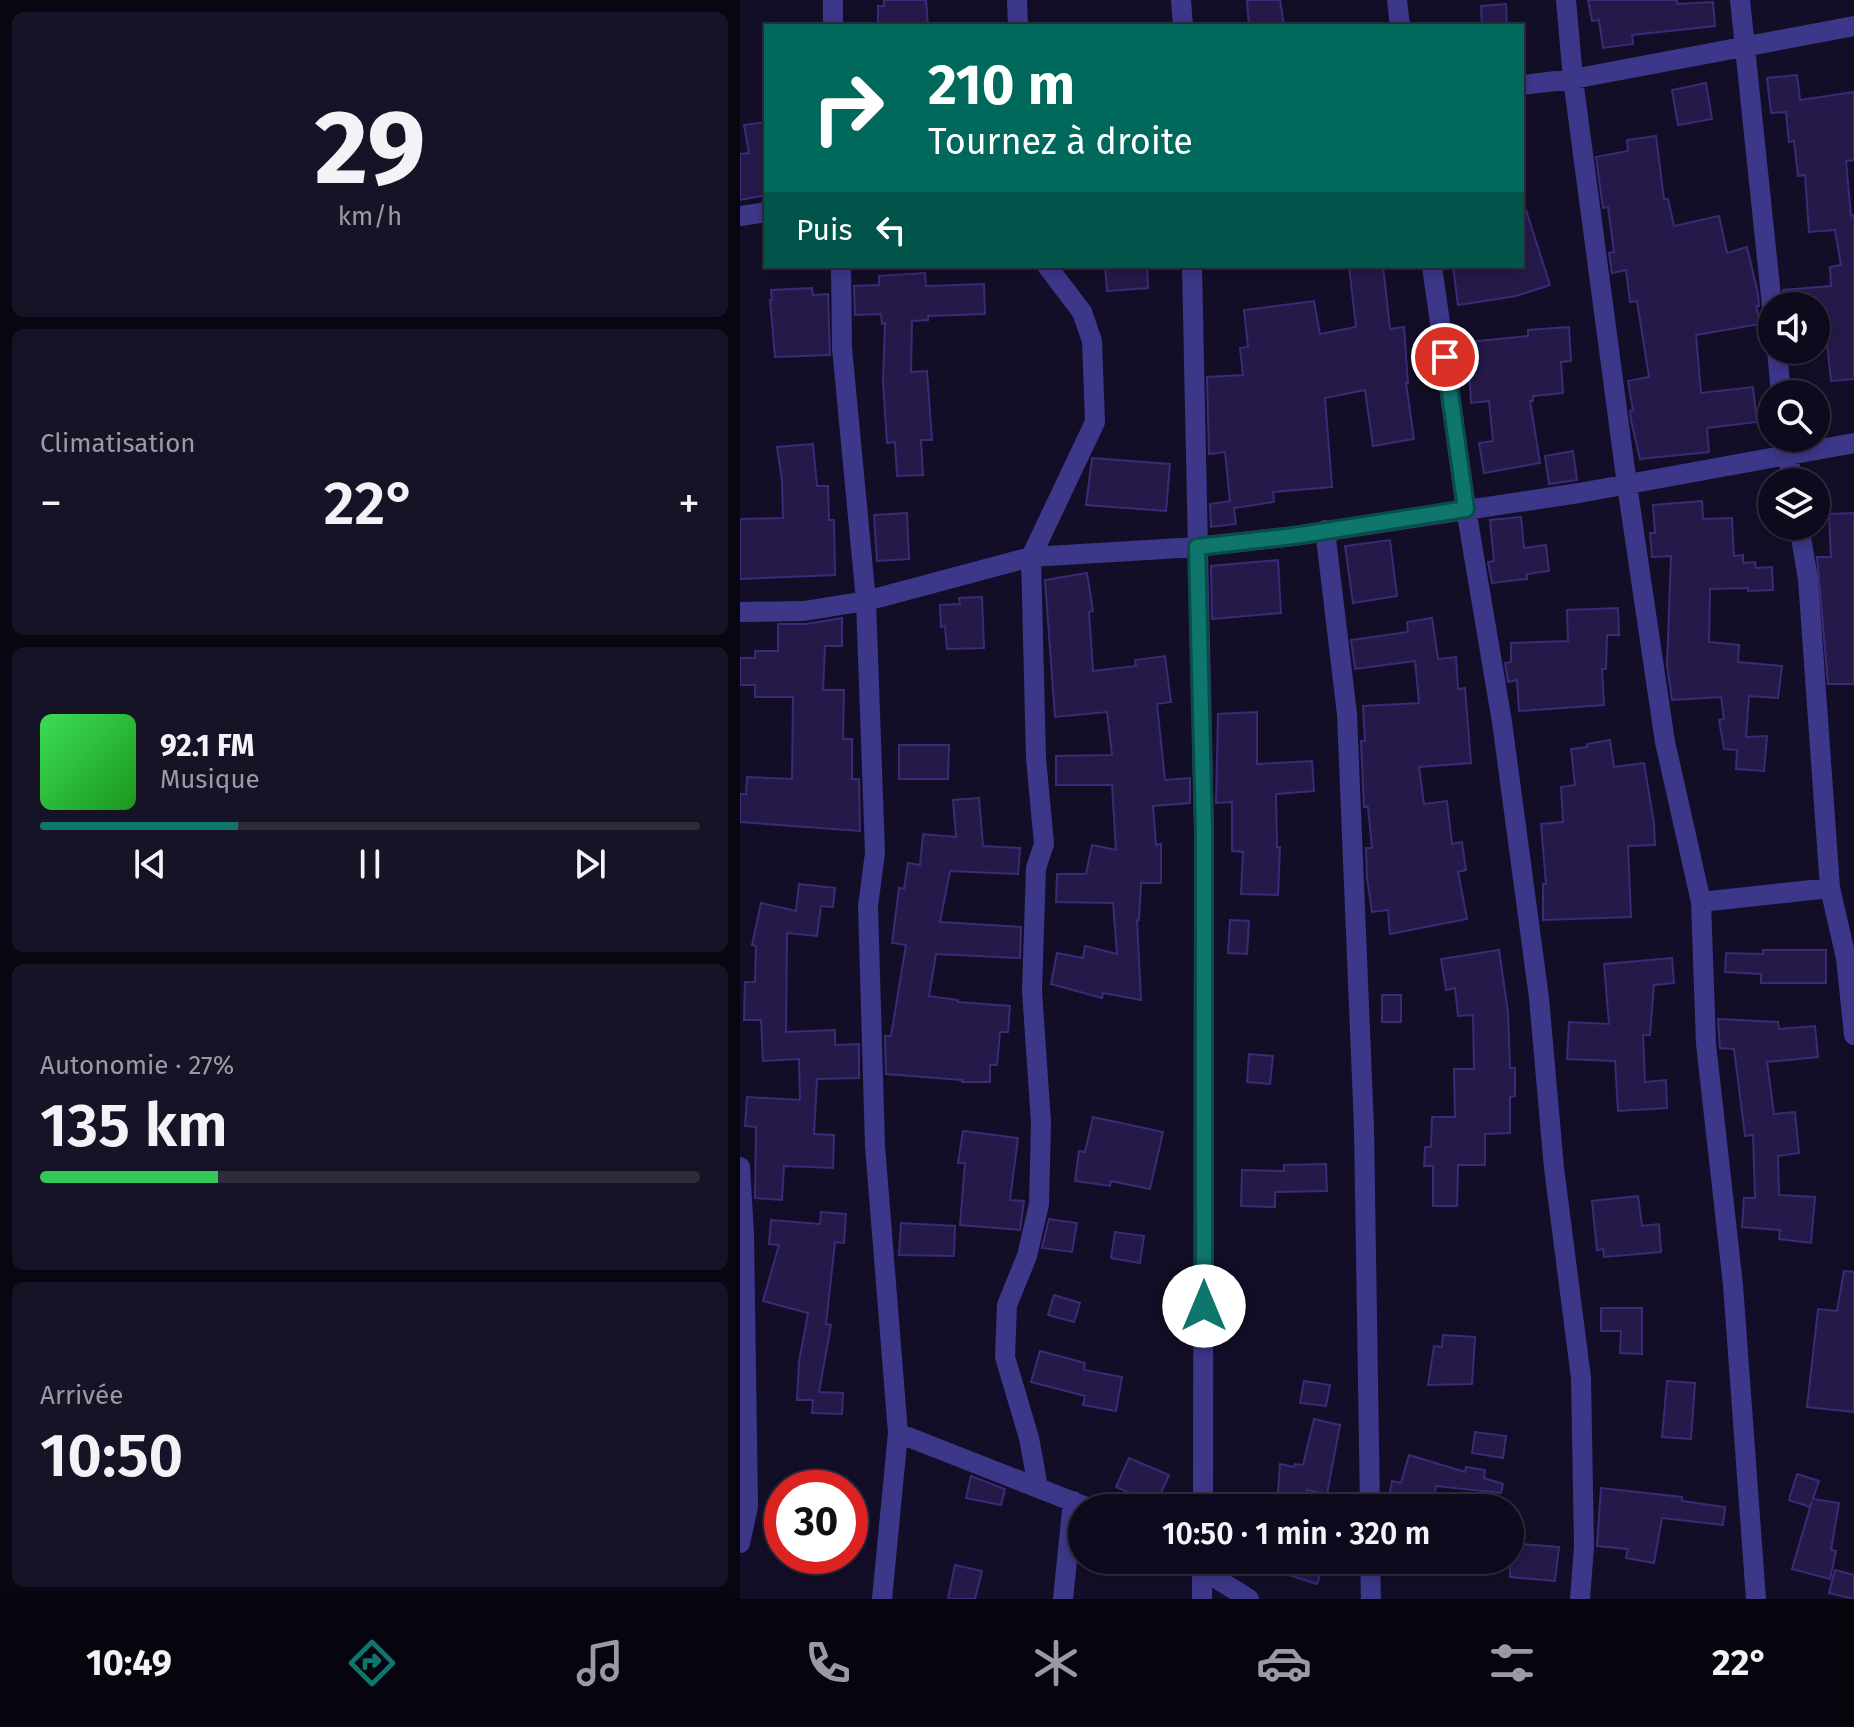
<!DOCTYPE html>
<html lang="fr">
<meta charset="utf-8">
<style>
:root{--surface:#0e0a1d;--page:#171326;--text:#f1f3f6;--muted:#9b9aa4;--line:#2e2b3b;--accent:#0f766e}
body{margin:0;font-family:"Fira Sans",sans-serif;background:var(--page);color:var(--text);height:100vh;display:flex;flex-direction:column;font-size:30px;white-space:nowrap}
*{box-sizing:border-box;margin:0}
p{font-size:26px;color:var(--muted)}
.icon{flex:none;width:44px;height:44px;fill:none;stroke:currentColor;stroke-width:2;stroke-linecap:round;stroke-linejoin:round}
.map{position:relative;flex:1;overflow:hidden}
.panel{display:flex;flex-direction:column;gap:12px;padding:12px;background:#080610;width:740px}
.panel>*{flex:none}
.guide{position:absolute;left:24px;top:24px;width:760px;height:244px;border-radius:0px;box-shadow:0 4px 12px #0003,0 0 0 2px var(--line);background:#00695c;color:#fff;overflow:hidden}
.tools{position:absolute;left:1018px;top:292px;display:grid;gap:16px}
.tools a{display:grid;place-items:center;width:72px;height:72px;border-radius:50%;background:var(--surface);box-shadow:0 4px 12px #0003,0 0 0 2px var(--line);font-size:40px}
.speed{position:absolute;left:24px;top:1470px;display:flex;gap:16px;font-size:40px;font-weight:700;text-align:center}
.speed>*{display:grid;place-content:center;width:104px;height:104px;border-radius:50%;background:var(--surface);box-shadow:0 4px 12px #0003,0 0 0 2px var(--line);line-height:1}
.speed .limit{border:12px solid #d22;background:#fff;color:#111}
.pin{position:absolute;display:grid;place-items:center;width:68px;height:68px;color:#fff;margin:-34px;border:4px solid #fff;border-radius:50%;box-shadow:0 2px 8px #0007}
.me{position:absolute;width:88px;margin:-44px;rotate:0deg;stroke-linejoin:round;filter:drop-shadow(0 0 6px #0008)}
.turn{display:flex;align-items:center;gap:28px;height:168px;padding:0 32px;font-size:36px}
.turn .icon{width:104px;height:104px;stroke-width:2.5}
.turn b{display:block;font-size:56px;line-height:68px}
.then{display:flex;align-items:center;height:76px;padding:0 32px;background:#0003;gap:16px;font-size:30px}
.big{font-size:60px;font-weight:600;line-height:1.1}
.panel .card{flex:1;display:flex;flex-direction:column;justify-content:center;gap:12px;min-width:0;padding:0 28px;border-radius:12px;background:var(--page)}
.panel .dial{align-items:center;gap:0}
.dial b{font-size:104px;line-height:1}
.song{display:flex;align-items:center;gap:24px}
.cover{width:96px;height:96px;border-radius:12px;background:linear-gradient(135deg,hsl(130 70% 55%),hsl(120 70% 35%))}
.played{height:8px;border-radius:4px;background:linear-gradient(90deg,var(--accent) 30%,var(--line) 30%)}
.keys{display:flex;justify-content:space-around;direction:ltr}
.heat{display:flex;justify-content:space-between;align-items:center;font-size:44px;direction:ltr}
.charge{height:12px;border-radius:6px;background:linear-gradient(90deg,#34c759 27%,var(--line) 0)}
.trip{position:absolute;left:328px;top:1494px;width:456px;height:80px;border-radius:40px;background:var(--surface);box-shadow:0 4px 12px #0003,0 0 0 2px var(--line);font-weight:600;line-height:80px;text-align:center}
.dock{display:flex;height:128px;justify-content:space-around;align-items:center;background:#06040c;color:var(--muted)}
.dock .icon{width:56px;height:56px}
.dock .current{color:var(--accent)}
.dock b{font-size:36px;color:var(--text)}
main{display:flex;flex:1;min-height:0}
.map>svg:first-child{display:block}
.building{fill:#241949;stroke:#3b2a76;stroke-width:2}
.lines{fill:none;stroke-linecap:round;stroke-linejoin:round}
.minor{stroke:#3c3789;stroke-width:20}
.route-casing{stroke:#0a4d48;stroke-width:20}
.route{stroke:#0f766e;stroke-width:14}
</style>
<main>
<section class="panel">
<div class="card dial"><b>29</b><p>km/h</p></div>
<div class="card"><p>Climatisation</p>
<div class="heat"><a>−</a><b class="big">22°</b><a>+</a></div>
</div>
<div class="card">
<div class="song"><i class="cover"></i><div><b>92.1 FM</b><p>Musique</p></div></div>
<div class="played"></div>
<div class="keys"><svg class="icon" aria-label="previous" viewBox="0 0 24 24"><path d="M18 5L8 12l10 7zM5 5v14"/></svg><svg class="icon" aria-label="pause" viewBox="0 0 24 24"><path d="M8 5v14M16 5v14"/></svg><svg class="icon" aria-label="next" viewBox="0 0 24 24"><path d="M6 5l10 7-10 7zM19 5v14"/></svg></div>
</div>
<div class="card"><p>Autonomie · 27%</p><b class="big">135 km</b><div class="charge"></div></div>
<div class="card"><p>Arrivée</p><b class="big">10:50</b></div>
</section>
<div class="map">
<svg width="1114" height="1599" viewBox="0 0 1114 1599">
<rect width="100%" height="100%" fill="#130e27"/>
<path class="building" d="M144 0H186L188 26H138V6H144Z
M507 0H540L544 26H509Z
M848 0H937V4L973 2 975 26 892 35 893 44 863 48 859 20 852 21Z
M766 4 767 26H742L741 6Z
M1057 75 1060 100 1114 92V160L1106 161 1111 216 1114 215V379L1091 381 1086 333 1076 334V306H1045L1043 290 1091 286 1090 267 1101 265 1095 230 1069 232 1065 175 1058 176 1054 141 1049 142 1046 112 1031 113 1027 78Z
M966 83 972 119 938 125 932 90Z
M26 122V195L0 200V154L9 153 4 125Z
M916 136 924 199H928L934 226 979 216 987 253 1007 247 1018 294 1019 306H1016L1020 324 956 335 961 393 1013 387 1017 422 967 428 969 452 900 459 891 420 890 411 893 410 888 381 909 377 897 301 890 302 886 270 872 273 869 253 874 252 868 207 863 208 856 157 888 151 887 140Z
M782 210H786L810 285 776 296 718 305 713 266H782Z
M365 266H407L408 288 367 291Z
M609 266H643L650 329 664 327 668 383H666L674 439 633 446 625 390 585 398 592 487 533 492 534 502 494 508 496 524 471 527 470 504 490 501 485 452 469 454 467 377 503 375 500 348 508 347 504 310 574 301 580 334 616 327Z
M185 273 186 286 244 284 245 314 188 316V320L172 321 171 372 187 371 192 440H181L183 475 157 476 155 442 147 443 143 381 145 323 142 324 141 314 115 315 114 286 139 285V276Z
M72 288 73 295 88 294 90 355 35 357 30 300H32L31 290Z
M829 327 831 361 821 362 823 393 793 396V401H790L800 463 744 473 739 443 753 441 749 401 731 403 728 342 788 336V330Z
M73 444 77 486H88L89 520H94L95 575 0 579V519L43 518 42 480 37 447Z
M833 451 837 480 809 484 805 456Z
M352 458 430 464 426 511 346 505Z
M962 501 963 519 992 518 994 556 1003 555V563L1015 562 1016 568 1032 567 1033 590 1008 591V588L970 589 969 642 999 645 998 662 1042 666 1038 698 1009 696 1006 737 1027 736 1024 771 996 769 997 750 984 749 979 720 984 719 981 697 932 700 927 665 931 556 912 557 910 533H915L913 505Z
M167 513 169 559 137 561 134 515Z
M1114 513V684H1088L1077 557H1091L1089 514Z
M781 517 784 548 806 545 809 571 787 574V579L752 583 748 562 754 561 750 520Z
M650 540 657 596 613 603 605 546Z
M538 560 541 613 472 619 471 566Z
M347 573 353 611 349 612 353 671 396 666 395 660 425 656 431 702 417 704 425 780 450 778V803L413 806 416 845 421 844V883H401L399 920H397L401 1000 363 993 362 998 311 984 317 953 343 958 345 946 377 954 373 903 316 902 317 874H346L352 845 376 850 372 785H316V756L372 755 367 712 315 717 305 580Z
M242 597 244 648 207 649 205 626 201 627 200 605 220 604 219 598Z
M878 608 879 635H867L866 669H862L864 705 779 711 777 680 768 682 765 663 771 662V643L828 641 827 610Z
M102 618V646H85L83 690H104L103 739H112V779H119L120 831 0 822V794H6L7 777 52 779 53 697H15V685H0V658H15V651H38V624H66Z
M692 618 698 659 716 657 718 689 725 688 731 763 679 767 684 804 707 801 712 844 722 842 726 870 718 872 727 919 650 934 648 910 632 912 627 877 626 848H632L628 807H624L621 741H625L623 706 679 703 675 661 615 669 611 640 668 632 667 622Z
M517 712V764L572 761 574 791 536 794 537 847H540L538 895 501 894 503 852 492 851V802L476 803 478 714Z
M870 740 874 767 904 763 914 823 915 845 888 846 891 917 803 920V884H806L801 824 823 822 821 787 835 785 831 749 847 747V744Z
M159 745H209L208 779H159Z
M239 798 243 846 280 848 278 874 210 871 200 922 281 927 280 958 196 954 189 996 218 1000V1002L270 1006 268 1032H260L257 1065H250V1082H222V1080L146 1074 145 1036H151L166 945 152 943 159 888 164 889 168 863 180 865 183 834 216 837 213 800Z
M59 884 95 888 93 907 81 906 77 936 47 933 46 1032 95 1030V1045L119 1044V1078L77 1079 74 1134 94 1135 93 1168 44 1166 42 1200 15 1198 16 1127 5 1126 7 1097 60 1100 59 1059 23 1061 21 1020H4L5 982H15L16 946 12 945 21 903 56 911Z
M490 920 509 921 507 954 488 953Z
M759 950 768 1012 770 1068H775V1096L770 1097V1133L745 1134V1165H718L717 1206H693V1166H684L685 1147H691L692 1117H715L714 1069H734L733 1015 718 1016 715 988 706 990 701 959Z
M1023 950H1086V983H1021V974L985 972 986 953 1023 954Z
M932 958 934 983 914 985 910 1035H903L905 1082 926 1080 927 1108 878 1111 875 1061 827 1059 829 1022 869 1024 864 964Z
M642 995H661V1022H642Z
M978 1019 1038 1022 1039 1029 1075 1026 1078 1057 1027 1062 1034 1114 1055 1112 1059 1153 1038 1156 1039 1195 1075 1197 1071 1243 1039 1239 1040 1230 1002 1227 1004 1198H1015L1013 1135 1005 1136 994 1049 980 1048Z
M509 1054 533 1056 530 1084 507 1082Z
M353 1117 423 1132 410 1189 371 1181 370 1186 335 1181 339 1151 345 1152Z
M223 1131 278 1138 270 1200 284 1201 280 1230 220 1225 225 1163H218Z
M586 1164 587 1191 535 1192V1207L501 1206 502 1170 544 1171V1165Z
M898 1196 902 1226 919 1224 921 1252 864 1257 863 1249 857 1250 852 1201Z
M81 1212 106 1214 104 1243 95 1242 86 1324 91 1325 79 1392 103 1393 102 1414 72 1413 73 1400H57L59 1362 68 1313 23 1301 39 1245 29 1244 31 1220 80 1224Z
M309 1219 337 1223 332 1252 302 1248Z
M161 1223 215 1226 214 1256 159 1255Z
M375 1232 404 1236 400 1263 371 1258Z
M1104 1271 1114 1272V1412L1067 1407 1078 1309 1097 1311Z
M314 1295 340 1303 334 1322 308 1315Z
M861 1308H902V1354L880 1353 881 1331H861Z
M703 1335 735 1337 732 1384 688 1385 694 1346 702 1347Z
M300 1351 345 1363 344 1370 382 1377 376 1411 343 1405 345 1396 291 1382Z
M564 1381 590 1385 586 1406 560 1403Z
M927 1381 955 1383 951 1439 922 1437Z
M574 1419 600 1425 587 1494 567 1490 566 1508H537L540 1464 554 1467 555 1464 563 1465Z
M735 1432 766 1436 763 1458 732 1453Z
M669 1455 725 1472 726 1467 745 1470 744 1478 763 1484 761 1493 696 1486 692 1508H647L652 1481 661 1483Z
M389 1458 429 1475 416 1504 376 1487Z
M1057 1474 1079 1481 1073 1499 1099 1503 1091 1550 1096 1551 1090 1579 1052 1569 1072 1501 1070 1507 1049 1500Z
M231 1476 265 1489 261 1505 226 1498Z
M861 1488 942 1497V1501L985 1507 983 1525 922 1518 914 1563 886 1558 888 1549 857 1546Z
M770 1543 819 1547 815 1581 770 1577Z
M554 1560H585L577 1584 549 1575Z
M215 1565 242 1571 235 1599H208Z
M1095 1570 1114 1575V1599L1089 1593Z"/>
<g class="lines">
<path class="minor" d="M93 0V26
M277 0 278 26
M441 0 443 26
M657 0 660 26
M826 0 833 79 887 485 925 742 961 902 966 1044 993 1285 1016 1599
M1000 0 1032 306
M782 85 833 79 1114 26
M0 216 26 212
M101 266 102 348 126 601 135 853 128 906 135 1146 158 1433 142 1599
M452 266 464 832 463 1508
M692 266 726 509 762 722 799 998 814 1168 841 1378 844 1546 840 1599
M1037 350 1041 394
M1046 438 1052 482
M1059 526 1068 579 1090 888 1106 958 1114 1035
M585 530 607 714 624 1128 630 1508
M0 612 64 611 126 601 291 557 457 547 554 536 839 493 1114 443
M961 902 1090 888
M0 1167 4 1234 8 1507 0 1543
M158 1433 349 1508
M298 1487 289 1438 265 1357 267 1305 287 1256 299 1204 301 1122 292 991 296 868 304 844 296 758 291 557 355 422 352 341 342 312 307 266
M447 1560 509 1599
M630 1560 631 1599
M323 1599 333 1501
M462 1599V1560"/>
</g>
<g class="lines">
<defs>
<path id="route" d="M464 1306V832L457 547 554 536 726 509 705 357"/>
</defs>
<use href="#route" class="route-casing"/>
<use href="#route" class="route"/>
</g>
</svg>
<div class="tools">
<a><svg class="icon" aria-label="sound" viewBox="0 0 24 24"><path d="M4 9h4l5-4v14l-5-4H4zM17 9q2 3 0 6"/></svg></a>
<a><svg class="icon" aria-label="search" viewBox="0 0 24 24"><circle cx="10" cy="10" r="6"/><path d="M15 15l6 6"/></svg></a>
<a><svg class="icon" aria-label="layers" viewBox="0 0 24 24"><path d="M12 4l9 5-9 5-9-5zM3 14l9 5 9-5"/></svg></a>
</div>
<div class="speed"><div class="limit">30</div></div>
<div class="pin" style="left:705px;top:357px;background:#d93025"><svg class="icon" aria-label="arrive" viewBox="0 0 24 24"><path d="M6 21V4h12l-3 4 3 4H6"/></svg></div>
<svg class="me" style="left:464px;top:1306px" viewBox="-20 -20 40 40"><circle r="19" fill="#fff"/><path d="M0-13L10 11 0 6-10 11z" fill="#0f766e"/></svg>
<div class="trip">10:50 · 1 min · 320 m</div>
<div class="guide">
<div class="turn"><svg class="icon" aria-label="right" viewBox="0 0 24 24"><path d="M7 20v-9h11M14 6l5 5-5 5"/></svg><div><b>210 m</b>Tournez à droite</div></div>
<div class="then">Puis<svg class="icon" aria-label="left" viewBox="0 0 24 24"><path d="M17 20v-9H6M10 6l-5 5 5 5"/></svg></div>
</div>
</div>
</main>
<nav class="dock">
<b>10:49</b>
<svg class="icon current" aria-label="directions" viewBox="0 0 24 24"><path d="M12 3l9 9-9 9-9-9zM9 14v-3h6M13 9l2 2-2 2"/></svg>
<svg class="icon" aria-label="music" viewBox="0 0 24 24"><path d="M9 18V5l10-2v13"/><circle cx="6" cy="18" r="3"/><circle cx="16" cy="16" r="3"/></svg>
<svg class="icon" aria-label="phone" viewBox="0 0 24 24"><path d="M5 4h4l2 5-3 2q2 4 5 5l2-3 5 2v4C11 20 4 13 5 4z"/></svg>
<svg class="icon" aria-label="climate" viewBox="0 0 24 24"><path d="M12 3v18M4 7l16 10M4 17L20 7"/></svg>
<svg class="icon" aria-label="car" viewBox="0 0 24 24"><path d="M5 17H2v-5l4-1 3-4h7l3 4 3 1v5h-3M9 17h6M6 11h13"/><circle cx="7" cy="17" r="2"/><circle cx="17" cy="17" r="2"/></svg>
<svg class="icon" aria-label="filters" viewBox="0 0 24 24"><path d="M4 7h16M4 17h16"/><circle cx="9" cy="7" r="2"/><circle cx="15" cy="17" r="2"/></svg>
<b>22°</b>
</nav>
